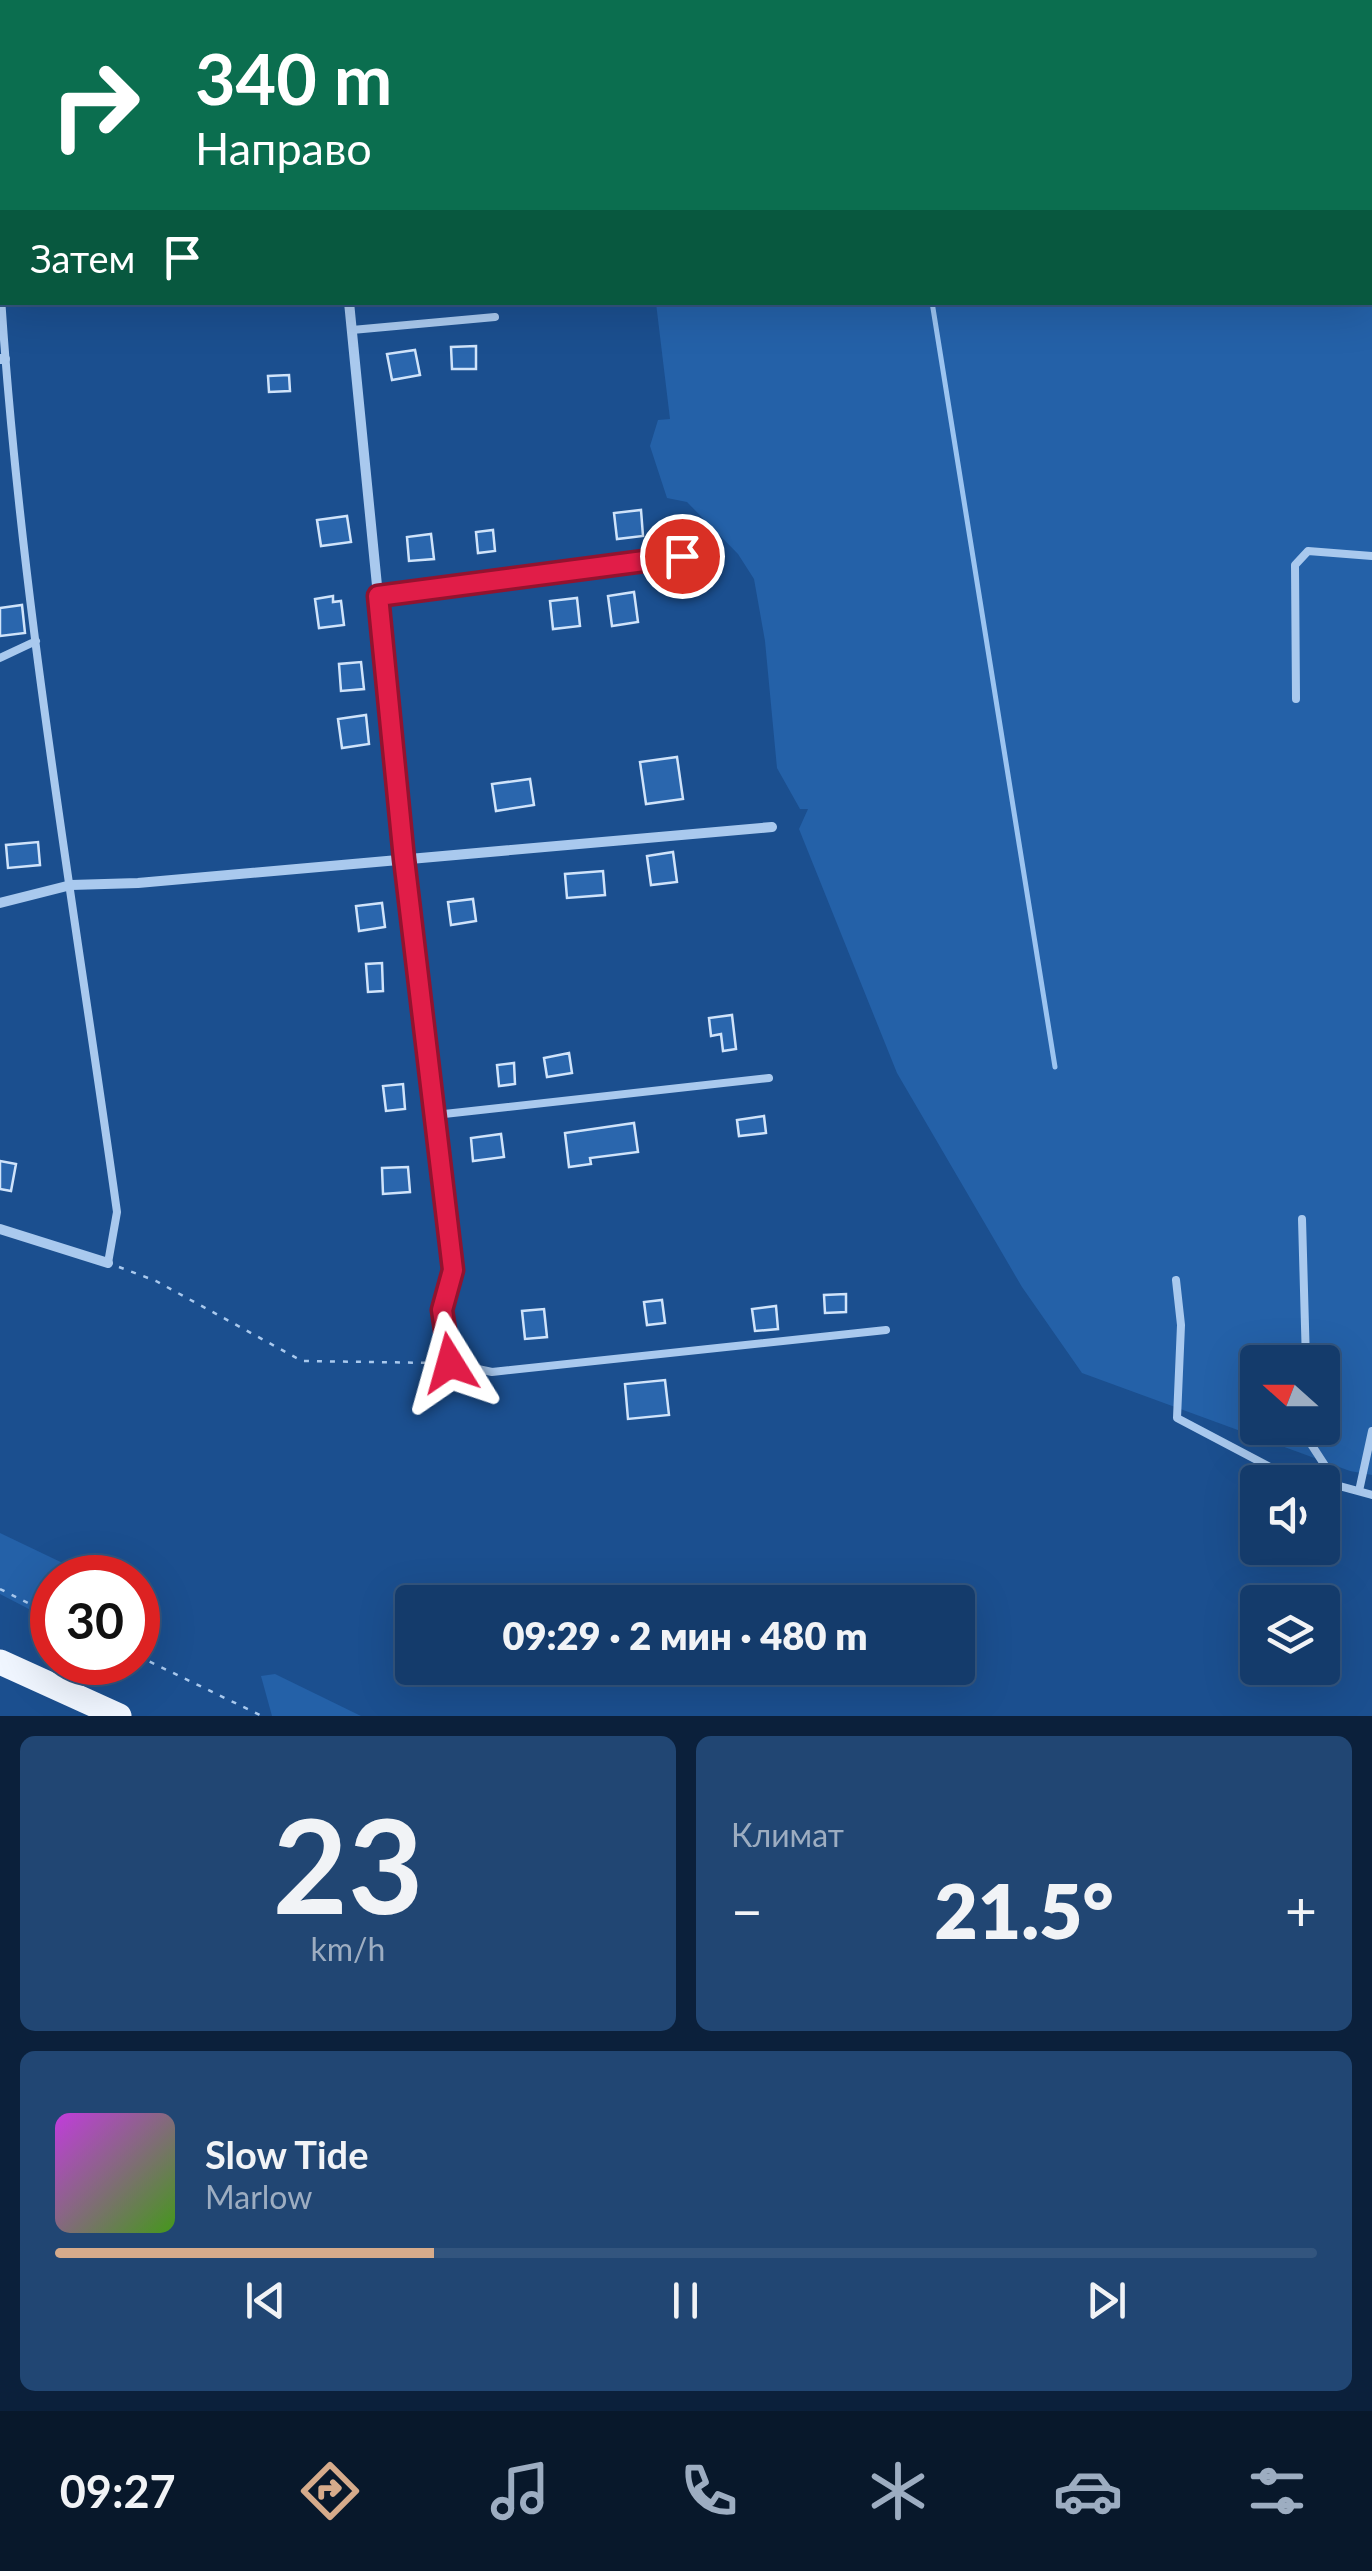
<!DOCTYPE html>
<html lang="ru">
<meta charset="utf-8">
<style>
:root{--surface:#143b6b;--page:#214673;--text:#f1f3f6;--muted:#9dadc1;--line:#33557e;--accent:#d6ab8b}
body{margin:0;font-family:Lato,sans-serif;background:var(--page);color:var(--text);height:100vh;display:flex;flex-direction:column;font-size:38px;white-space:nowrap}
*{box-sizing:border-box;margin:0}
p{font-size:32px;color:var(--muted)}
.icon{flex:none;width:55px;height:55px;fill:none;stroke:currentColor;stroke-width:2;stroke-linecap:round;stroke-linejoin:round}
.map{position:relative;height:1716px;overflow:hidden}
.drawer{display:flex;flex-direction:column;gap:20px;padding:20px;background:#0b203b;flex:1}
.drawer>*{flex:none}
.hud{position:absolute;left:0px;top:0px;width:1372px;height:305px;box-shadow:0 10px 40px #0002,0 0 0 2px var(--line);background:#0b6e4f;color:#fff;overflow:hidden}
.needle{width:65px;rotate:291deg}
.buttons{position:absolute;left:1240px;top:1345px;display:grid;gap:20px}
.buttons a{display:grid;place-items:center;width:100px;height:100px;border-radius:10px;background:var(--surface);box-shadow:0 10px 40px #0002,0 0 0 2px var(--line);font-size:50px}
.speed{position:absolute;left:30px;top:1555px;display:flex;gap:20px;font-size:50px;font-weight:700;text-align:center}
.speed>*{display:grid;place-content:center;width:130px;height:130px;border-radius:50%;background:var(--surface);box-shadow:0 10px 40px #0002,0 0 0 2px var(--line);line-height:1}
.speed .limit{border:15px solid #d22;background:#fff;color:#111}
.pin{position:absolute;display:grid;place-items:center;width:85px;height:85px;color:#fff;margin:-42px;border:5px solid #fff;border-radius:50%;box-shadow:0 2px 10px #0007}
.me{position:absolute;width:110px;margin:-55px;rotate:352deg;stroke-linejoin:round;filter:drop-shadow(0 0 8px #0008)}
.turn{display:flex;align-items:center;gap:35px;height:210px;padding:0 30px;font-size:45px}
.turn .icon{width:130px;height:130px;stroke-width:2.5}
.turn b{display:block;font-size:70px;line-height:85px}
.then{display:flex;align-items:center;height:95px;padding:0 30px;background:#0003;gap:20px;font-size:38px}
.big{font-size:75px;font-weight:800;line-height:1.1}
.drawer .tile{flex:1;display:flex;flex-direction:column;justify-content:center;gap:15px;min-width:0;padding:0 35px;border-radius:15px;background:var(--page)}
.drawer .dial{align-items:center;gap:0}
.dial b{font-size:130px;line-height:1}
.song{display:flex;align-items:center;gap:30px}
.cover{width:120px;height:120px;border-radius:15px;background:linear-gradient(135deg,hsl(290 70% 55%),hsl(100 70% 35%))}
.played{height:10px;border-radius:5px;background:linear-gradient(90deg,var(--accent) 30%,var(--line) 30%)}
.keys{display:flex;justify-content:space-around;direction:ltr}
.heat{display:flex;justify-content:space-between;align-items:center;font-size:55px;direction:ltr}
.drawer .tiles{flex:1;display:grid;gap:20px;grid-template-columns:1fr 1fr}
.tile:last-child{grid-column:span 2}
.trip{position:absolute;left:395px;top:1585px;width:580px;height:100px;border-radius:10px;background:var(--surface);box-shadow:0 10px 40px #0002,0 0 0 2px var(--line);font-weight:800;line-height:100px;text-align:center}
.tabs{display:flex;height:160px;justify-content:space-around;align-items:center;background:#08182b;color:var(--muted)}
.tabs .icon{width:70px;height:70px}
.tabs .selected{color:var(--accent)}
.tabs b{font-size:45px;color:var(--text)}
.map>svg:first-child{display:block}
.green{fill:#2461a8;fill-rule:evenodd}
.lines{fill:none;stroke-linecap:round;stroke-linejoin:round}
.stream{stroke:#9cc4f0;stroke-width:5}
.building{fill:#2a66ad;stroke:#cfe3fa;stroke-width:2.5}
.path{stroke:#a9c9ee;stroke-width:2.5;stroke-dasharray:5 8;stroke-linecap:butt}
.lane{stroke:#a9c9ee;stroke-width:8}
.street{stroke:#a9c9ee;stroke-width:10}
.primary{stroke:#f0f6ff;stroke-width:25}
.route-casing{stroke:#92132f;stroke-width:25}
.route{stroke:#e11d48;stroke-width:18}
</style>
<div class="map">
<svg width="1372" height="1716" viewBox="0 0 1372 1716">
<rect width="100%" height="100%" fill="#1b4f8f"/>
<path class="green" d="M585 0H1372V1475L1350 1471 1082 1373 1022 1287 897 1073 799 829 808 809H800L777 768 765 641 754 579 738 554 687 502 667 498 650 446 658 420 670 419 656 303 1370 302V2ZM1258 1362H1322V1428H1258Z
M0 1533 92 1577 52 1578V1621L0 1594Z
M275 1674 361 1716H272L261 1676Z"/>
<g class="lines">
<path class="stream" d="M884 0V2
M932 302 1055 1067"/>
</g>
<path class="building" d="M476 346V369H452L451 347Z
M415 350 420 375 392 380 387 354Z
M289 375 290 391 269 392 268 376Z
M641 510 643 536 617 539 614 513Z
M347 516 351 542 321 546 317 520Z
M493 530 495 551 478 553 476 532Z
M431 534 434 559 409 561 407 537Z
M634 592 638 622 612 626 608 596Z
M333 596V602L341 601 344 625 319 628 315 599Z
M577 598 580 626 553 629 550 601Z
M22 605 25 633 0 636V608Z
M361 662 364 689 341 691 339 664Z
M366 715 369 744 342 748 338 719Z
M677 757 683 799 646 804 640 762Z
M530 779 534 805 496 811 492 784Z
M38 842 40 865 8 868 6 845Z
M673 852 677 882 651 885 647 856Z
M603 871 605 895 567 898 565 874Z
M473 899 476 921 451 925 448 902Z
M382 903 385 927 359 931 356 906Z
M382 963 383 991 368 992 366 964Z
M732 1015 736 1049 723 1051 721 1034 711 1036 709 1018Z
M569 1053 572 1073 547 1077 544 1058Z
M514 1063 515 1084 499 1086 497 1065Z
M403 1084 405 1109 386 1111 383 1086Z
M764 1116 766 1133 739 1136 737 1120Z
M634 1123 638 1152 590 1158 591 1164 569 1167 565 1133Z
M501 1134 504 1157 473 1161 471 1138Z
M0 1161 16 1164 11 1191 0 1189Z
M408 1167 410 1192 383 1194 382 1168Z
M846 1294V1312L825 1313 824 1295Z
M662 1300 665 1323 647 1325 644 1302Z
M776 1306 778 1329 755 1331 752 1309Z
M544 1309 547 1337 525 1339 522 1311Z
M665 1380 669 1415 628 1419 625 1384Z"/>
<g class="lines">
<path class="path" d="M119 1267 156 1281 302 1361 438 1363
M0 1589 52 1615
M138 1656 262 1716"/>
<path class="lane" d="M0 281C19 593 74 903 117 1212L108 1263
M352 330 495 317
M378 597 682 556
M0 658 36 641
M1296 699 1295 565 1308 551 1372 556
M435 1115 769 1078
M1302 1219 1306 1362
M1176 1280 1181 1325 1177 1418 1270 1467 1372 1495
M450 1363 492 1372 886 1330
M1309 1428V1441L1337 1484
M1359 1491 1372 1431"/>
<path class="street" d="M319 0 320 2
M349 302 404 859 453 1271 442 1309 450 1363
M0 359H5
M0 903 71 885 138 883 772 827
M0 1229 108 1263"/>
<path class="primary" d="M0 1662 119 1716"/>
</g>
<g class="lines">
<defs>
<path id="route" d="M450 1363 442 1310 453 1270 404 859 378 596 682 556"/>
</defs>
<use href="#route" class="route-casing"/>
<use href="#route" class="route"/>
</g>
</svg>
<div class="buttons">
<a><svg class="needle" viewBox="-14 -14 28 28"><path d="M0-13l5 13h-10z" fill="#e53935"/><path d="M0 13l5-13h-10z" fill="#9dadc1"/></svg></a>
<a><svg class="icon" aria-label="sound" viewBox="0 0 24 24"><path d="M4 9h4l5-4v14l-5-4H4zM17 9q2 3 0 6"/></svg></a>
<a><svg class="icon" aria-label="layers" viewBox="0 0 24 24"><path d="M12 4l9 5-9 5-9-5zM3 14l9 5 9-5"/></svg></a>
</div>
<div class="speed"><div class="limit">30</div></div>
<div class="pin" style="left:682px;top:556px;background:#d93025"><svg class="icon" aria-label="arrive" viewBox="0 0 24 24"><path d="M6 21V4h12l-3 4 3 4H6"/></svg></div>
<svg class="me" style="left:450px;top:1363px" viewBox="-20 -20 40 40"><path d="M0-17L14 15 0 8-14 15z" fill="#e11d48" stroke="#fff" stroke-width="4"/></svg>
<div class="trip">09:29 · 2 мин · 480 m</div>
<div class="hud">
<div class="turn"><svg class="icon" aria-label="right" viewBox="0 0 24 24"><path d="M7 20v-9h11M14 6l5 5-5 5"/></svg><div><b>340 m</b>Направо</div></div>
<div class="then">Затем<svg class="icon" aria-label="arrive" viewBox="0 0 24 24"><path d="M6 21V4h12l-3 4 3 4H6"/></svg></div>
</div>
</div>
<section class="drawer">
<div class="tiles">
<div class="tile dial"><b>23</b><p>km/h</p></div>
<div class="tile"><p>Климат</p>
<div class="heat"><a>−</a><b class="big">21.5°</b><a>+</a></div>
</div>
<div class="tile">
<div class="song"><i class="cover"></i><div><b>Slow Tide</b><p>Marlow</p></div></div>
<div class="played"></div>
<div class="keys"><svg class="icon" aria-label="previous" viewBox="0 0 24 24"><path d="M18 5L8 12l10 7zM5 5v14"/></svg><svg class="icon" aria-label="pause" viewBox="0 0 24 24"><path d="M8 5v14M16 5v14"/></svg><svg class="icon" aria-label="next" viewBox="0 0 24 24"><path d="M6 5l10 7-10 7zM19 5v14"/></svg></div>
</div>
</div>
</section>
<nav class="tabs">
<b>09:27</b>
<svg class="icon selected" aria-label="directions" viewBox="0 0 24 24"><path d="M12 3l9 9-9 9-9-9zM9 14v-3h6M13 9l2 2-2 2"/></svg>
<svg class="icon" aria-label="music" viewBox="0 0 24 24"><path d="M9 18V5l10-2v13"/><circle cx="6" cy="18" r="3"/><circle cx="16" cy="16" r="3"/></svg>
<svg class="icon" aria-label="phone" viewBox="0 0 24 24"><path d="M5 4h4l2 5-3 2q2 4 5 5l2-3 5 2v4C11 20 4 13 5 4z"/></svg>
<svg class="icon" aria-label="climate" viewBox="0 0 24 24"><path d="M12 3v18M4 7l16 10M4 17L20 7"/></svg>
<svg class="icon" aria-label="car" viewBox="0 0 24 24"><path d="M5 17H2v-5l4-1 3-4h7l3 4 3 1v5h-3M9 17h6M6 11h13"/><circle cx="7" cy="17" r="2"/><circle cx="17" cy="17" r="2"/></svg>
<svg class="icon" aria-label="filters" viewBox="0 0 24 24"><path d="M4 7h16M4 17h16"/><circle cx="9" cy="7" r="2"/><circle cx="15" cy="17" r="2"/></svg>
</nav>
